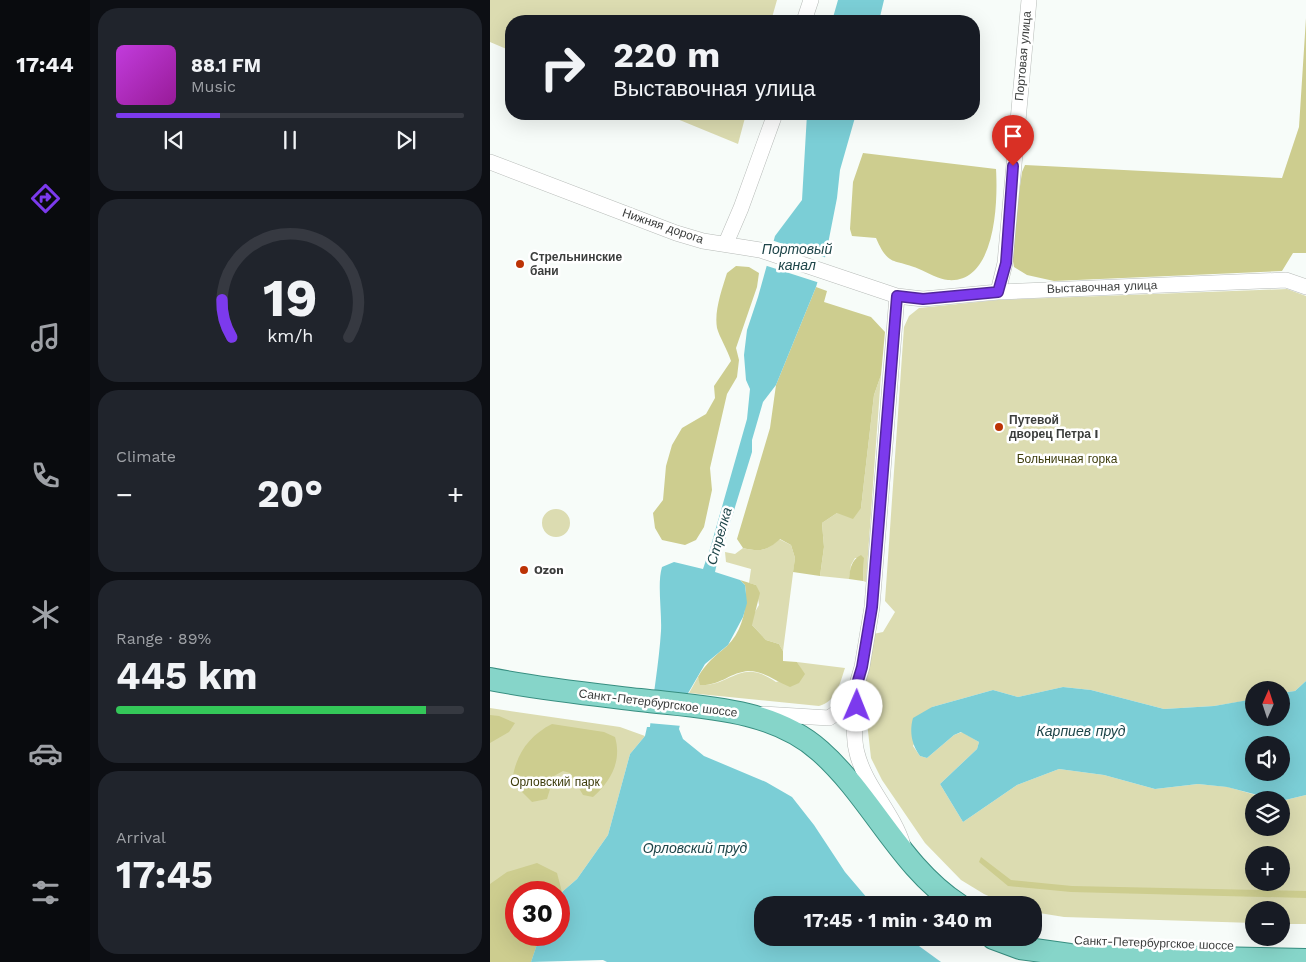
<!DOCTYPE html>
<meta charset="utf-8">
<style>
:root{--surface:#171b24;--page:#20242c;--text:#f1f3f6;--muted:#9ea1a6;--line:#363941;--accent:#7c3aed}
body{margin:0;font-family:"Work Sans",sans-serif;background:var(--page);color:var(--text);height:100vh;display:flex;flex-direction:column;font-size:19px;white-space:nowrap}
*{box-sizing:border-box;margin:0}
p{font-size:16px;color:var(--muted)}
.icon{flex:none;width:28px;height:28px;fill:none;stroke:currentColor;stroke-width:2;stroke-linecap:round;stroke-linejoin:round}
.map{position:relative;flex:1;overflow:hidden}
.details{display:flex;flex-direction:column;gap:8px;padding:8px;background:#0d0f14;width:400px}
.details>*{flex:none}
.top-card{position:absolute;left:15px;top:15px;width:475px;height:105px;border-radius:20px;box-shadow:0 5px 20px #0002;background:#171b24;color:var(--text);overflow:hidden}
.needle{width:32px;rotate:3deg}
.buttons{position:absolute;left:755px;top:681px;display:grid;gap:10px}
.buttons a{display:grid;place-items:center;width:45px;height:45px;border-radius:50%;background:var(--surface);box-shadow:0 5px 20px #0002;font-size:25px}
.speed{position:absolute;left:15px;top:881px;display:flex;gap:10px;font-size:25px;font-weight:700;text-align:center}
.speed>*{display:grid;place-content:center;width:65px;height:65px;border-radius:50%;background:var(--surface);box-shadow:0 5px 20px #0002;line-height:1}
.speed .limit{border:8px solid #d22;background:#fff;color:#111}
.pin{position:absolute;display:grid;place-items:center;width:42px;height:42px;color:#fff;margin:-51px -21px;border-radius:50% 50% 50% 0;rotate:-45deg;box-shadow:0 0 5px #0007}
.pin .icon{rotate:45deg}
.me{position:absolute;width:55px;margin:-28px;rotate:1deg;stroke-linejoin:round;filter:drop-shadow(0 0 4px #0008)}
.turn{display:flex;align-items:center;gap:18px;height:105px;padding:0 25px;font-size:22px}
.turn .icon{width:65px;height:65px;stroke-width:2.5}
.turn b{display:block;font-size:35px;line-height:42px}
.big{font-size:38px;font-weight:700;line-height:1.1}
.details .widget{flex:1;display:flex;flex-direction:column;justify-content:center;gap:8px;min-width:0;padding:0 18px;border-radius:20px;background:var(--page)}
.details .dial{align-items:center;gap:0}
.dial svg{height:130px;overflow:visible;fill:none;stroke:var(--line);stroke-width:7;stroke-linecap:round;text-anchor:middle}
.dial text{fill:var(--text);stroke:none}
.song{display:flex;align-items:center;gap:15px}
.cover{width:60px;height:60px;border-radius:8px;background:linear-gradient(135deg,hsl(290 70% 55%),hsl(300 70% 35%))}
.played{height:5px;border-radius:2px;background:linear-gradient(90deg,var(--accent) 30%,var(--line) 30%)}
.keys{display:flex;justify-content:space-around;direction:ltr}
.heat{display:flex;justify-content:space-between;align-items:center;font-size:28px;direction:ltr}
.charge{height:8px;border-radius:4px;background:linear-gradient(90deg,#34c759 89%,var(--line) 0)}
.trip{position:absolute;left:264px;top:896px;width:288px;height:50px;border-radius:20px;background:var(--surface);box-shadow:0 5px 20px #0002;font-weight:700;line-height:50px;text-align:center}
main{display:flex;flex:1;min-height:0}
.menu{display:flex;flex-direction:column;width:90px;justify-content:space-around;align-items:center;background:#090b0e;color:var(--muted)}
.menu .icon{width:35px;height:35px}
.menu .on{color:var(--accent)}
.menu b{font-size:22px;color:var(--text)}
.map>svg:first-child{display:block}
.green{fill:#dcdcb1;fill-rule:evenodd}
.forest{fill:#cdcd8f}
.water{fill:#7bced6;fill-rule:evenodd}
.pier{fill:#f7fcf9}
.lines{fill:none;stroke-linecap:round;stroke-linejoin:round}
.minor-casing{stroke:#b7bbb8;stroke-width:16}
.primary-casing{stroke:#378e80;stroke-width:24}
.minor{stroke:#fff;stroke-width:15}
.primary{stroke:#86d5c9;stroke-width:22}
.route-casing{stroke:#51269a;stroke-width:12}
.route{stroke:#7c3aed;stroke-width:9}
.poi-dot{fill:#bc3305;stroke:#fff;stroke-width:2}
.labels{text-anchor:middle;stroke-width:5;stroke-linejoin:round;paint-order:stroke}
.street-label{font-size:12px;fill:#3b3d3c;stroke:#fff}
.poi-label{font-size:12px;font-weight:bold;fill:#3b3d3c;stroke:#fff;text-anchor:start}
.park-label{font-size:12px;fill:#3e3d0c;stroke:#fff}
.water-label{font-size:14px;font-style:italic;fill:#1e4549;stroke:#fff}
</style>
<main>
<nav class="menu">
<b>17:44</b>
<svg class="icon on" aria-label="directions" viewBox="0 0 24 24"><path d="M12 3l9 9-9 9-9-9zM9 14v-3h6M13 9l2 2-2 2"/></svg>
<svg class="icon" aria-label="music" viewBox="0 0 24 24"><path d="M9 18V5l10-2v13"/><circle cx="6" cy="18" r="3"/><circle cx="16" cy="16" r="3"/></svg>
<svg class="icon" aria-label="phone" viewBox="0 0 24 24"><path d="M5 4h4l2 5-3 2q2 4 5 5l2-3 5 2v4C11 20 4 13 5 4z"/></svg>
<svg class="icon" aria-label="climate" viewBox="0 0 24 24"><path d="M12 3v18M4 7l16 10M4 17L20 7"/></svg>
<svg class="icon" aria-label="car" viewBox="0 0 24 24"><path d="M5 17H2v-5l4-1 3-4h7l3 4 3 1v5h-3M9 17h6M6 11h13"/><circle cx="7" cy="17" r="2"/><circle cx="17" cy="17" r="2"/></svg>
<svg class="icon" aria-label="filters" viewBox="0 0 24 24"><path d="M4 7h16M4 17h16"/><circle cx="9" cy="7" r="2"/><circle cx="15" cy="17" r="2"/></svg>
</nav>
<section class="details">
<div class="widget">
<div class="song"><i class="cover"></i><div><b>88.1 FM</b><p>Music</p></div></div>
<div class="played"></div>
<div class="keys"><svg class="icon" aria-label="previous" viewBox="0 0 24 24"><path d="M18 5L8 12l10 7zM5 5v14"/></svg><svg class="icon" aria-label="pause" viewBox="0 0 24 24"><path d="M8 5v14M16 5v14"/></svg><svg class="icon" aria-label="next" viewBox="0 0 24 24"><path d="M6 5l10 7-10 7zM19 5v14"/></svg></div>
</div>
<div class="widget dial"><svg viewBox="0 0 100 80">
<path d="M14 69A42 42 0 1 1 86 69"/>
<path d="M14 69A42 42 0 0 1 8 46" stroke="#7c3aed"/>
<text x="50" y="56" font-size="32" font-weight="700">19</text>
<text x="50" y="72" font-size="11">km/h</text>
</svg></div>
<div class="widget"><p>Climate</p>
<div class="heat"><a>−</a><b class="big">20°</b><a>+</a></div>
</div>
<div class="widget"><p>Range · 89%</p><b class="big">445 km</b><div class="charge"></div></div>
<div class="widget"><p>Arrival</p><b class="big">17:45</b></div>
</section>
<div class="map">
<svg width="816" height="962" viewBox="0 0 816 962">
<rect width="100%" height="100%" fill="#f7fcf9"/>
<path class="green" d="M0 0H287L281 21H21V51L0 42Z
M175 114H256L248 144Z
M797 289 816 296V681L805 691 791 693V690H764V699L760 700 724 706 674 709 601 690 573 687 528 697 503 690 442 707 423 746 430 756 437 758 464 735 472 732 489 742 487 749 450 784 473 822 527 785 569 769 614 775 665 789 708 784 738 787 783 800H764V828H791V801L816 795V924H791V910H764V923L574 917 543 912 542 905H518L494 894 471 880 435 843 392 780 381 758 377 722 382 688 375 686 383 634 393 632 405 612 395 601 414 327 419 316 429 308 508 300ZM764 855H791V882H764Z
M391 375 376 582 373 581 374 558H365L361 565 359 579 330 576 334 547 332 523 347 513 371 508 384 395Z
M52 523a14 14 0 1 1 28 0a14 14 0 1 1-28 0Z
M289 539 301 545 305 558 293 651 289 644 276 640 262 625V617L269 605 266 585 259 583 261 569 236 562 235 552 245 554 253 548C270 552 277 551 289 539Z
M307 662 355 668C350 683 346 702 329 706L199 693 208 677 211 685C242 686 251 657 286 682L314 674Z
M0 708 130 727 155 736 140 754 118 835 87 879 72 892 69 899V892H26V935H50L41 962H0Z"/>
<path class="forest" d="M816 18V253H803L792 271 564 281 537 275 524 267 521 250 532 172 535 165 792 178 809 127Z
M373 153 506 169C508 201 506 284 458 280 449 279 438 273 429 269 404 258 399 268 386 238L362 236 360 229 363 182Z
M246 266 259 267 269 273 267 287 246 348 249 360 247 377 237 394 220 468 222 490 214 527 206 540 195 545 172 540 165 528 163 513 173 500 176 466 182 445 192 428 216 414 225 398 224 386 241 361C238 351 229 336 227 328 224 311 232 289 237 273Z
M326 287 337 291 334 302 381 317 395 332 391 375 384 395 371 508 363 519 347 513 332 523 334 547 330 576 303 572 305 558 301 545 290 539C277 551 270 552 253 548L247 539 280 428 286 385Z
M371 555 374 558 373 581 359 579C360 569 361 560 371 555Z
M250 580 266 585 270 593 262 625 276 640 289 644 293 651V661L307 662 315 674 309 683 300 687C286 682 274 671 259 671 240 672 231 686 210 685L208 677C216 663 225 656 237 646 253 631 258 605 255 585Z
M0 715 9 716 25 723 19 732 0 743Z
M62 724 114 732 125 737C132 761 121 781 103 797L93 795 80 773 73 771 64 776 57 799 42 802 22 782C25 756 38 736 62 724Z
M491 857 521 880 582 886 816 891V898L581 892 518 886 489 862Z
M47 863 67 873 72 892 69 899V892H26V935H50L41 962H0V884L17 872Z"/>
<path class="water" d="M348 0H394L389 21H342Z
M317 114H366L350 170 347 198 336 254 326 287 286 385 273 402 262 440V452L229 559 218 556 257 419 260 389 256 380 254 355 257 330 268 297 285 236 312 200Z
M216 560 227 563 225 572 250 580 255 585 257 603 253 617 238 645 215 664 197 695 189 729 193 739 214 756 276 782 302 797 324 825 355 872 383 905H272V938H418L451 962H117L113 960 41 962 50 935H69V899L72 892 87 879 118 835 140 754 155 736 157 727H160C163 695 169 663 171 631 172 612 167 583 172 567L184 562 213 569Z
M816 681V795L791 801 737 787 708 784 665 789 614 775 569 769 527 785 473 822 450 784 487 749 489 742 471 732 464 735 437 758 430 756C422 745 419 732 423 718L442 707 503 690 528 697 573 687 601 690 674 709 724 706 764 699V718H791V693L805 691ZM764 745H791V772H764Z"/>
<path class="pier" d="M281 240 337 258 330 283 274 265Z
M161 692 199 697 192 726 158 723Z"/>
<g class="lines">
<defs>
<path id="minor" d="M314 21 321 0
M0 162 186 233 213 241 270 250 407 296 433 299 508 292 796 280 816 287
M236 243 251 208 285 114
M508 292 515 263 539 0
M365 691C368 712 361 732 367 753 375 786 403 812 413 845
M273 714 339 718 349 711 365 691 372 667 382 607 407 296"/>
<path id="primary" d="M0 679C50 689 100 694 150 700 210 707 282 708 330 751 382 797 410 867 469 905
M503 938 530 948 580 955 816 960"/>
</defs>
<use href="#minor" class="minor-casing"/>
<use href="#primary" class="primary-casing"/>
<use href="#minor" class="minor"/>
<use href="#primary" class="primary"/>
</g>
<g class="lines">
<defs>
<path id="route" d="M367 706 365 691 372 667 382 607 407 296 433 299 508 292 516 263 523 166"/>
</defs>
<use href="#route" class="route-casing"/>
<use href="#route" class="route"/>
</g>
<g class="poi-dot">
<circle cx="30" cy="264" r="5"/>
<circle cx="509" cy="427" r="5"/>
<circle cx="34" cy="570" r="5"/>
</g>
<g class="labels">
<g class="street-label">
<text transform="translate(533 56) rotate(-85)" y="4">Портовая улица</text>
<text transform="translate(173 226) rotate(19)" y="4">Нижняя дорога</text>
<text transform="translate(612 287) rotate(-2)" y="4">Выставочная улица</text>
<text transform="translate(168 703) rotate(7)" y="4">Санкт-Петербургское шоссе</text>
<text transform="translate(664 943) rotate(2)" y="4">Санкт-Петербургское шоссе</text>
</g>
<g class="poi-label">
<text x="40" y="261">Стрельнинские<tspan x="40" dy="14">бани</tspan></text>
<text x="519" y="424">Путевой<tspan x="519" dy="14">дворец Петра I</tspan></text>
<text x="44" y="574">Ozon</text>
</g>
<g class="park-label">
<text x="577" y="463">Больничная горка</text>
<text x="65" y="786">Орловский парк</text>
</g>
<g class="water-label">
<text x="307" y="254">Портовый<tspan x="307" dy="16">канал</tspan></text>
<text transform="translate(229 536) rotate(-74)" y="5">Стрелка</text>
<text x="591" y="736">Карпиев пруд</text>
<text x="205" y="853">Орловский пруд</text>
</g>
</g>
</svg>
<div class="buttons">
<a><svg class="needle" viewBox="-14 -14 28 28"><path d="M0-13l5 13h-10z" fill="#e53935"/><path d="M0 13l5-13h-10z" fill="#9ea1a6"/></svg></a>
<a><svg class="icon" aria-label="sound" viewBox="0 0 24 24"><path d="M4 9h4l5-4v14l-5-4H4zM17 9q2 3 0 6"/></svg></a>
<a><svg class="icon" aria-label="layers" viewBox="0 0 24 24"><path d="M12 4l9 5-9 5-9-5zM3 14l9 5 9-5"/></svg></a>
<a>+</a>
<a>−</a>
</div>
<div class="speed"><div class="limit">30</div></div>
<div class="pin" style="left:523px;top:166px;background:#d93025"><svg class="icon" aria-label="arrive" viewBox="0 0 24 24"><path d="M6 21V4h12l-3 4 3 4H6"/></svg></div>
<svg class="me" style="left:367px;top:706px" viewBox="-20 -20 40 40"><circle r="19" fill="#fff"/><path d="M0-13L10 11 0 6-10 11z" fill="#7c3aed"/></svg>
<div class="trip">17:45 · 1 min · 340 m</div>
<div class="top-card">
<div class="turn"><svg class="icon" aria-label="right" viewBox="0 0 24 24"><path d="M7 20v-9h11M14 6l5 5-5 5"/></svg><div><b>220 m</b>Выставочная улица</div></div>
</div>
</div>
</main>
